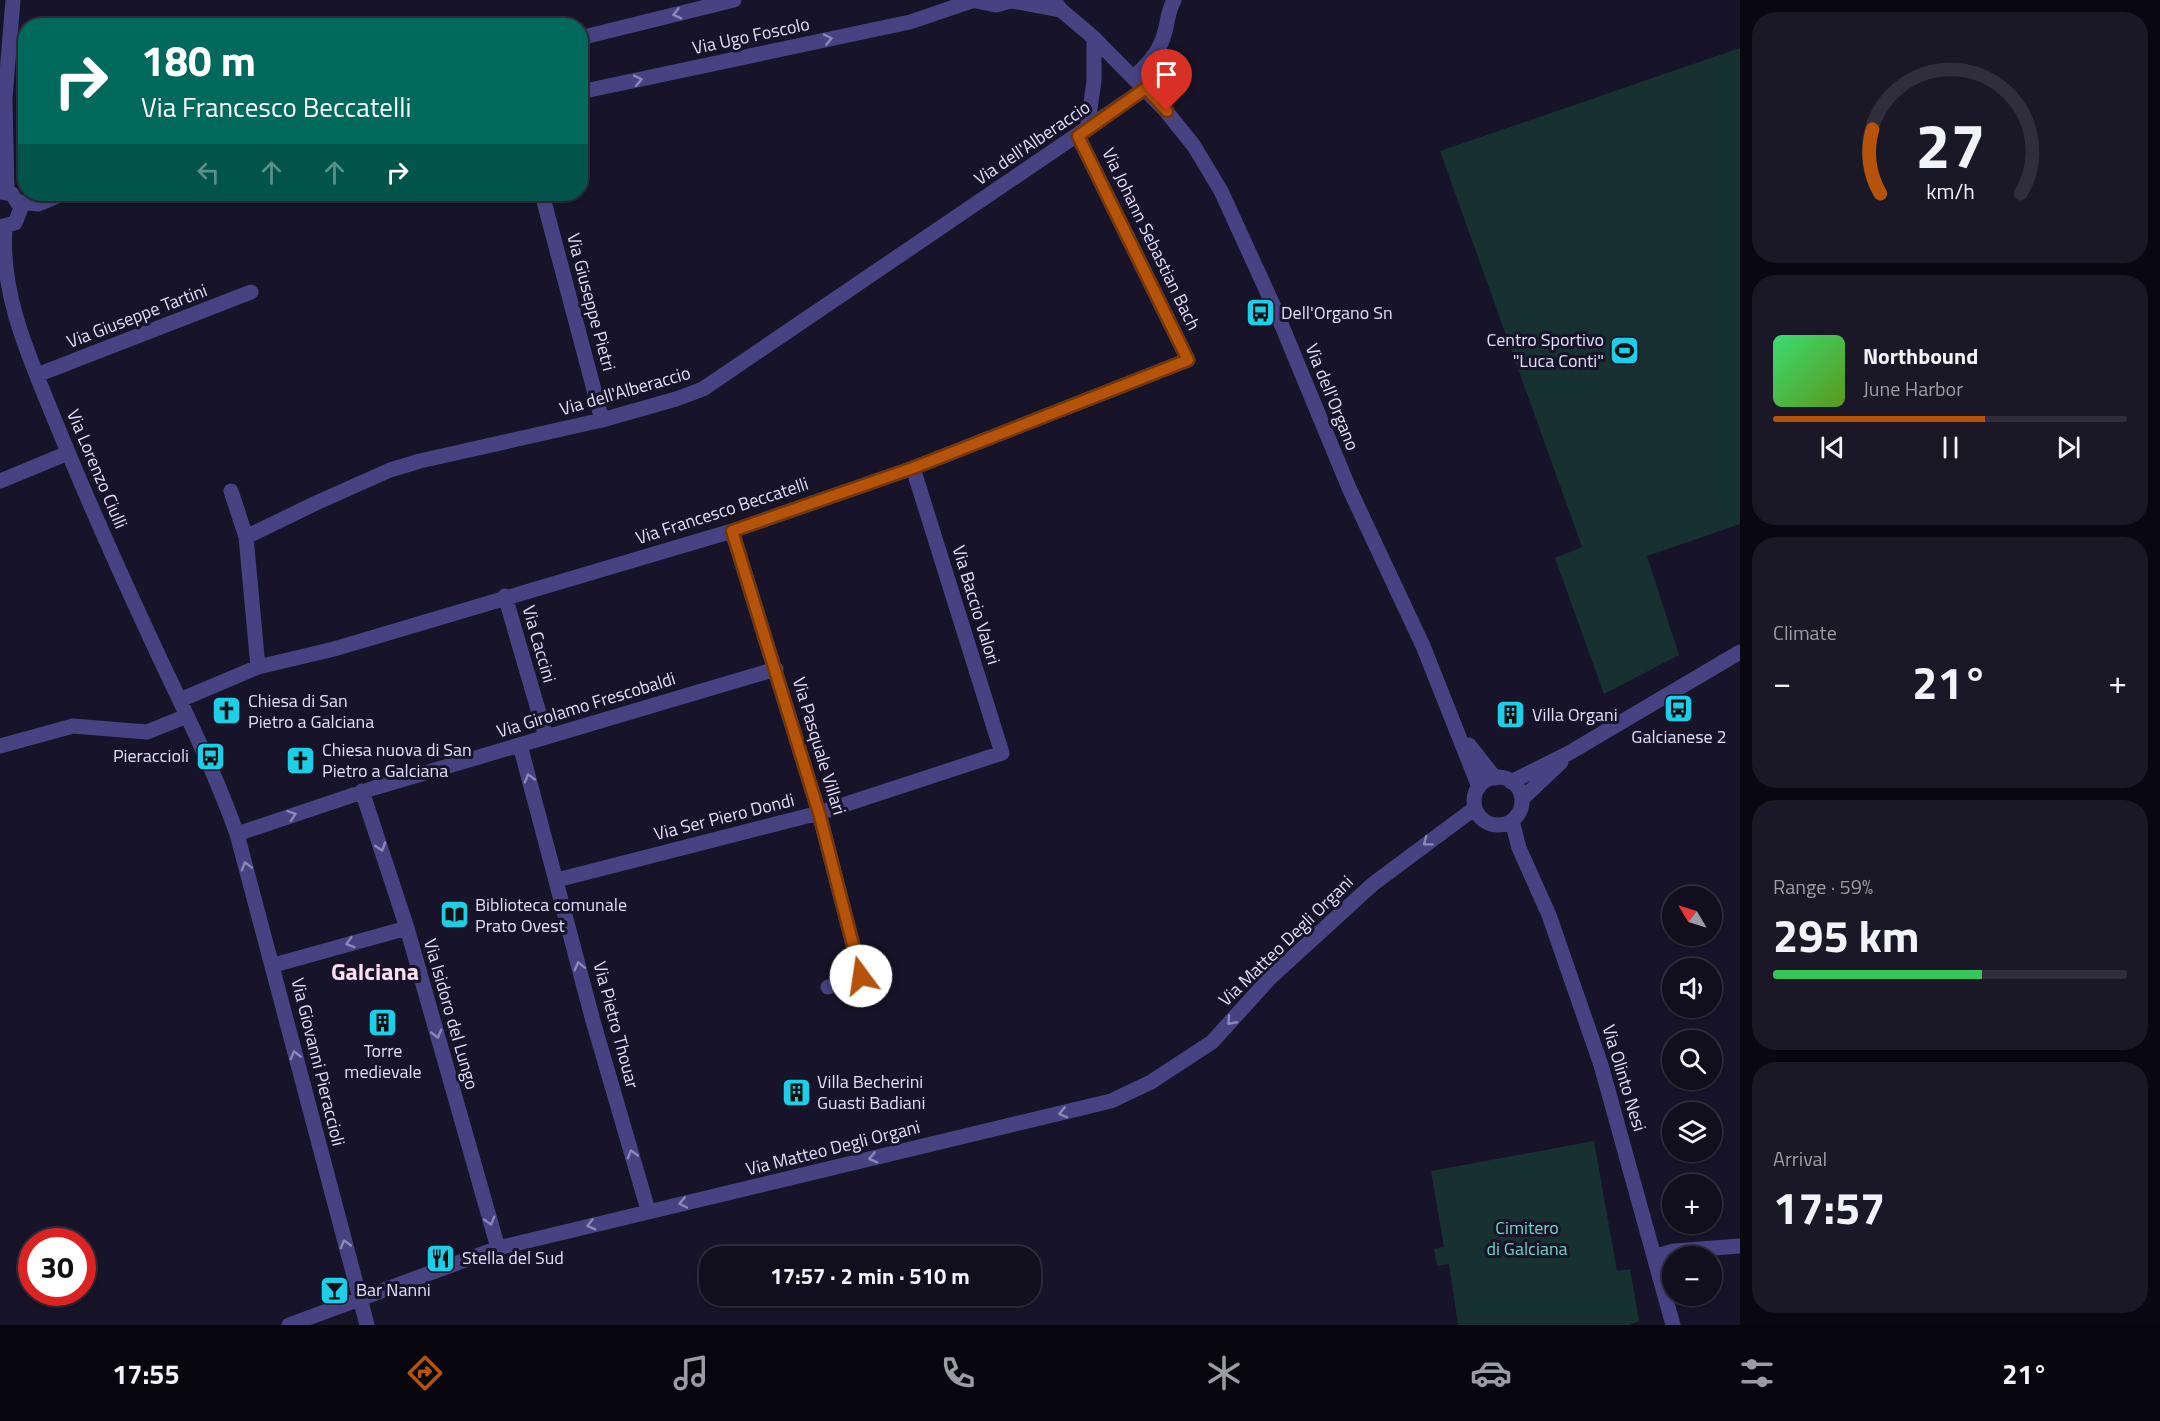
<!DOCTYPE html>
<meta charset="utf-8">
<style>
:root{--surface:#110e1e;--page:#1a1727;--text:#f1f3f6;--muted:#9c9ca4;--line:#302e3c;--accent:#b45309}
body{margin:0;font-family:"Titillium Web",sans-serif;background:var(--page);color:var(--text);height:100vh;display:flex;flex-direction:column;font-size:22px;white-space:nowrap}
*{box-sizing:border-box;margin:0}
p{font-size:20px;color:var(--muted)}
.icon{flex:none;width:33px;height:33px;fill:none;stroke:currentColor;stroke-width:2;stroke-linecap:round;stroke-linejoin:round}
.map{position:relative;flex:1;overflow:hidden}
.details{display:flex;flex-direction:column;gap:12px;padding:12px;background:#090810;width:420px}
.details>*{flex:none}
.hud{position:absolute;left:18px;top:18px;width:570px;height:183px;border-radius:24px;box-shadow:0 2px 4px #0004,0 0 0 2px var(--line);background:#00695c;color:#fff;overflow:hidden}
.needle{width:39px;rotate:308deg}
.controls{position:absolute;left:1662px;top:886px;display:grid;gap:12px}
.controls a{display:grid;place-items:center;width:60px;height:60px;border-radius:50%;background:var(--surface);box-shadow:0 2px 4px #0004,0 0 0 2px var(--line);font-size:30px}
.speed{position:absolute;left:18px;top:1228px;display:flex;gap:12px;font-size:30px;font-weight:700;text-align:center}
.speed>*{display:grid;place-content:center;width:78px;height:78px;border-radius:50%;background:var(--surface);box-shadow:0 2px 4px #0004,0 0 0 2px var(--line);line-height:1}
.speed .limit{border:9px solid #d22;background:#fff;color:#111}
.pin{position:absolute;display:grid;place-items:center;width:51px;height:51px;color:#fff;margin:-62px -26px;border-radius:50% 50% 50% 0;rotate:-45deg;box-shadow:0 0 6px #0007}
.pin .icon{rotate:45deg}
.me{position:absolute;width:66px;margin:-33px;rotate:346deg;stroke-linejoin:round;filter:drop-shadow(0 0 4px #0008)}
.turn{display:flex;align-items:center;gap:21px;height:126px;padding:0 24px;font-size:27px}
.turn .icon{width:78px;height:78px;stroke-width:2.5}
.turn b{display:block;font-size:42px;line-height:51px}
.lanes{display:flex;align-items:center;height:57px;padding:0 24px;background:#0003;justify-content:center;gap:30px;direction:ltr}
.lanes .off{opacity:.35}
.big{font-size:45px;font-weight:700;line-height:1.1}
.details .widget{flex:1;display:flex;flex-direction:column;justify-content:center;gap:9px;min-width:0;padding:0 21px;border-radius:24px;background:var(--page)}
.details .dial{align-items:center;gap:0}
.dial svg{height:156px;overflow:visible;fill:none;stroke:var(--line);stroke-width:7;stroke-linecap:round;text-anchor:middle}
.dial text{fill:var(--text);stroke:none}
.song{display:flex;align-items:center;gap:18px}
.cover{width:72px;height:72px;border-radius:9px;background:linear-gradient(135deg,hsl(140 70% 55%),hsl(90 70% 35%))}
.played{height:6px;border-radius:3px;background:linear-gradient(90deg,var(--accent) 60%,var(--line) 60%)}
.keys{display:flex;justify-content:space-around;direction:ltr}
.heat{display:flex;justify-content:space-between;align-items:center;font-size:33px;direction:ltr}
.charge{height:9px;border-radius:4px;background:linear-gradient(90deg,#34c759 59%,var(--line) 0)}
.trip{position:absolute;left:699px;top:1246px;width:342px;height:60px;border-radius:24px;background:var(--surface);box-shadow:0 2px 4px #0004,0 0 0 2px var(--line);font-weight:700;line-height:60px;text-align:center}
.menu{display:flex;height:96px;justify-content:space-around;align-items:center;background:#07060c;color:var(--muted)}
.menu .icon{width:42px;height:42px}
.menu .selected{color:var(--accent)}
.menu b{font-size:27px;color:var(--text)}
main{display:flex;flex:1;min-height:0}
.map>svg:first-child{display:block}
.green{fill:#173131}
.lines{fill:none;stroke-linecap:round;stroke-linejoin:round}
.minor{stroke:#474382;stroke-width:15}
.oneway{stroke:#8c88b8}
.route-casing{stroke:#753606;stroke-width:15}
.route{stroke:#b45309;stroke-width:10}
.labels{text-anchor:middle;stroke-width:6;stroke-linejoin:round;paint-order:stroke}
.street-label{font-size:18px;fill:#e1ddfb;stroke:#171328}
.poi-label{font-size:18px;fill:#e1ddfb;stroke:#171328;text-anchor:start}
.park-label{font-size:18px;fill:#70d5be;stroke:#171328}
.district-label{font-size:24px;font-weight:bold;fill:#fcdff1;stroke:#171328}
</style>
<main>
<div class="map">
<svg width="1740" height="1325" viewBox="0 0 1740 1325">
<rect width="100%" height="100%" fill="#171328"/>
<path class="green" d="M1740 48V524L1647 556 1679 655 1604 694 1555 558 1582 547 1440 151Z
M1594 1141 1617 1271 1630 1269 1639 1321 1629 1325H1458L1449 1264 1437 1266 1434 1249 1444 1247 1431 1171Z"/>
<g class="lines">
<path class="minor" d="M971 0 996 5 1014 0
M1054 0 1061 10 1094 38 1166 111 1194 146 1221 191 1275 309 1349 488 1423 646 1479 787
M1012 1 1061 10
M580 38 734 0
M1134 77C1146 65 1158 54 1163 38 1168 24 1167 13 1174 0
M580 92 910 22 972 1
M1087 130 1094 81V38
M0 192 12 194 21 208 15 223 0 227
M7 192 5 98 13 0
M542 194 602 420
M20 202 38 204 62 194
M5 228C0 296 31 361 56 423 89 504 125 584 162 663 189 720 216 775 237 834L367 1325
M37 375 251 292
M0 481 68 453
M231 491 246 537
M732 531 819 813 861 976 828 987
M505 596 546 737
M258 667 246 537 316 503 390 470 420 461 602 420 676 399 703 389 1146 88
M180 700 258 667 334 649 732 531 913 468 1188 360 1078 136
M520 745 593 1021 648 1210
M1469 745 1495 778
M0 746 73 726 147 732 187 716
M1474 801a24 24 0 1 1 48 0a24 24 0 1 1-48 0Z
M1511 782 1569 753 1740 652
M362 791 407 928 498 1248
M1522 799 1561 762
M1512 821 1519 848 1549 915 1601 1065 1673 1325
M237 834 374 788 776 669
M557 880 819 813 1002 753 913 468
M274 965 407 928
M1656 1256 1674 1251 1740 1246
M289 1325 498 1248 1111 1101 1151 1082 1212 1042 1270 978 1373 884 1475 808"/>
</g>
<defs><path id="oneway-chevron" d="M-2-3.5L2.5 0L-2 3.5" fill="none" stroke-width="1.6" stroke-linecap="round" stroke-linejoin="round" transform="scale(1.5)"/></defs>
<g class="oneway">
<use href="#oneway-chevron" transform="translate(677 14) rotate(166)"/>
<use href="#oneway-chevron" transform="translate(828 39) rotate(-12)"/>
<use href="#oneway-chevron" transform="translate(638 80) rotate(-12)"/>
<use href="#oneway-chevron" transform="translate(529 778) rotate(-106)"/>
<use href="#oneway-chevron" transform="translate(292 815) rotate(-19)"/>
<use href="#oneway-chevron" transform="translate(1427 842) rotate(143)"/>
<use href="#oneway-chevron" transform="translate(381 847) rotate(72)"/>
<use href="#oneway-chevron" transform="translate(246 866) rotate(-106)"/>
<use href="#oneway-chevron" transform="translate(350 943) rotate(164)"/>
<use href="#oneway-chevron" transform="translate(579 966) rotate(-104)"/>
<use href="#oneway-chevron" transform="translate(1231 1021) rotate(132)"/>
<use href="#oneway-chevron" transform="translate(437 1034) rotate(74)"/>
<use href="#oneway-chevron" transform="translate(295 1055) rotate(-104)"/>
<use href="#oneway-chevron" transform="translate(1063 1113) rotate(167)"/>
<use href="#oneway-chevron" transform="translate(632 1154) rotate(-106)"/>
<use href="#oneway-chevron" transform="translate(873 1158) rotate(167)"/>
<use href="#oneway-chevron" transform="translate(683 1203) rotate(168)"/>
<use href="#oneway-chevron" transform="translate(490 1221) rotate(74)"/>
<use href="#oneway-chevron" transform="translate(591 1225) rotate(166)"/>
<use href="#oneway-chevron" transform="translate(345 1244) rotate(-105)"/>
</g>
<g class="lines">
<defs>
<path id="route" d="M861 976 819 813 732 531 913 468 1188 360 1078 136 1146 88 1167 111"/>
</defs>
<use href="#route" class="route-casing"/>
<use href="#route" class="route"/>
</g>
<defs>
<symbol id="bus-square" viewBox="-11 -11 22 22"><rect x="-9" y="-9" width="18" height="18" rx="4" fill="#1ecee7" stroke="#171328"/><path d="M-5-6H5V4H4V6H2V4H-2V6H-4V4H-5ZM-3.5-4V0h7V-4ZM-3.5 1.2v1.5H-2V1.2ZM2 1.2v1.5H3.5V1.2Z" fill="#111"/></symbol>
<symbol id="stadium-square" viewBox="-11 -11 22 22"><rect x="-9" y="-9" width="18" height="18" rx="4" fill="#1ecee7" stroke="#171328"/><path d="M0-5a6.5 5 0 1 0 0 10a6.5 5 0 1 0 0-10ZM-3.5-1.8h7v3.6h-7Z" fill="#111"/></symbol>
<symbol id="church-square" viewBox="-11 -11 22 22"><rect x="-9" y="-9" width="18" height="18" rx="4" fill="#1ecee7" stroke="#171328"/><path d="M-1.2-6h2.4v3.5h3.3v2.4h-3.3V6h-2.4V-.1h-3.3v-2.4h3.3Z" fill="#111"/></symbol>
<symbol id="building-square" viewBox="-11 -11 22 22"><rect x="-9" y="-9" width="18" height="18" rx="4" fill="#1ecee7" stroke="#171328"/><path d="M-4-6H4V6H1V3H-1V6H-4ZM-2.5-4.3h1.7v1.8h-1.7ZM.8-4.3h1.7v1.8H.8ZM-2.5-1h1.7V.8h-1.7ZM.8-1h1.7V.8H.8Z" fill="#111"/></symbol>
<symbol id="library-square" viewBox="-11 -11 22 22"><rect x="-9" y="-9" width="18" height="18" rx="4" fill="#1ecee7" stroke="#171328"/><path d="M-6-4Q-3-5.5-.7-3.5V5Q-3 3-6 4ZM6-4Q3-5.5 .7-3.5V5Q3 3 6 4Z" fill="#111"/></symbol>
<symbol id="restaurant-square" viewBox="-11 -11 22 22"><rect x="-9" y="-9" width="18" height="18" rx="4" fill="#1ecee7" stroke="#171328"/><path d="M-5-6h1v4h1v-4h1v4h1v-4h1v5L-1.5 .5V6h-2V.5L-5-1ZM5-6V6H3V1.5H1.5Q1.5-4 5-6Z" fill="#111"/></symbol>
<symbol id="bar-square" viewBox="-11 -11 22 22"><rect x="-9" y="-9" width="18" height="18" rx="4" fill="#1ecee7" stroke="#171328"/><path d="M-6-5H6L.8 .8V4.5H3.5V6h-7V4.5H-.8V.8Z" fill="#111"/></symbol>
</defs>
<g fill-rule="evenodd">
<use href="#bus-square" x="1244" y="296" width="33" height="33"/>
<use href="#stadium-square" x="1608" y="334" width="33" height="33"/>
<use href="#bus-square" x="1662" y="692" width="33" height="33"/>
<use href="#church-square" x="210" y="694" width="33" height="33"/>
<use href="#building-square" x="1494" y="698" width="33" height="33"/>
<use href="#bus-square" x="194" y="740" width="33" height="33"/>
<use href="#church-square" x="284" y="744" width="33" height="33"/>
<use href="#library-square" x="438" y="898" width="33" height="33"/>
<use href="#building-square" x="366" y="1006" width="33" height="33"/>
<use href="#building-square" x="780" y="1076" width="33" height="33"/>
<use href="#restaurant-square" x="424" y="1242" width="33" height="33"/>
<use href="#bar-square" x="318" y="1274" width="33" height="33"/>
</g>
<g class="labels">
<g class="street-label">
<text transform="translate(751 36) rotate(-12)" y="6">Via Ugo Foscolo</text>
<text transform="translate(1032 143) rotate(-34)" y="6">Via dell'Alberaccio</text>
<text transform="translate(1151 239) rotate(64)" y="6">Via Johann Sebastian Bach</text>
<text transform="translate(591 302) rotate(75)" y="6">Via Giuseppe Pietri</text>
<text transform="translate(137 316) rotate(-21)" y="6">Via Giuseppe Tartini</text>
<text transform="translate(625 391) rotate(-16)" y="6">Via dell'Alberaccio</text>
<text transform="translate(1332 397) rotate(68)" y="6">Via dell'Organo</text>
<text transform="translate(97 469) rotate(67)" y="6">Via Lorenzo Ciulli</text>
<text transform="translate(722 511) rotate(-18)" y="6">Via Francesco Beccatelli</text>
<text transform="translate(976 605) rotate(73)" y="6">Via Baccio Valori</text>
<text transform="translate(539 644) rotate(74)" y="6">Via Caccini</text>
<text transform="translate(586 705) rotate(-17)" y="6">Via Girolamo Frescobaldi</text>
<text transform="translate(819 746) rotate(73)" y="6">Via Pasquale Villari</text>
<text transform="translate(724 817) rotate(-14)" y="6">Via Ser Piero Dondi</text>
<text transform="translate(1286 941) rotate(-44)" y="6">Via Matteo Degli Organi</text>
<text transform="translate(451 1014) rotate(74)" y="6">Via Isidoro del Lungo</text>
<text transform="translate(616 1025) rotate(75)" y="6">Via Pietro Thouar</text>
<text transform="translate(318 1062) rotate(76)" y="6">Via Giovanni Pieraccioli</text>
<text transform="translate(1624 1078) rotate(73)" y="6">Via Olinto Nesi</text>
<text transform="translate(833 1148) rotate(-14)" y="6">Via Matteo Degli Organi</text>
</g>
<g class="poi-label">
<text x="1281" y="319">Dell'Organo Sn</text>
<text x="1604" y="346" text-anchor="end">Centro Sportivo<tspan x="1604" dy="21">"Luca Conti"</tspan></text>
<text x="248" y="707">Chiesa di San<tspan x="248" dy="21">Pietro a Galciana</tspan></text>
<text x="1532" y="721">Villa Organi</text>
<text x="1679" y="743" text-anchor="middle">Galcianese 2</text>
<text x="322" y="756">Chiesa nuova di San<tspan x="322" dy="21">Pietro a Galciana</tspan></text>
<text x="189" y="762" text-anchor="end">Pieraccioli</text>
<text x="475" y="911">Biblioteca comunale<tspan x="475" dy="21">Prato Ovest</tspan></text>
<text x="383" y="1057" text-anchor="middle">Torre<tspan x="383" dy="21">medievale</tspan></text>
<text x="817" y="1088">Villa Becherini<tspan x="817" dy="21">Guasti Badiani</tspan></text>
<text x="462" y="1264">Stella del Sud</text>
<text x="356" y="1296">Bar Nanni</text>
</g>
<g class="park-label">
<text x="1527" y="1234">Cimitero<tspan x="1527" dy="21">di Galciana</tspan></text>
</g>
<g class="district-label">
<text x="375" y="980">Galciana</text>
</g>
</g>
</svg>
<div class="controls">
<a><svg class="needle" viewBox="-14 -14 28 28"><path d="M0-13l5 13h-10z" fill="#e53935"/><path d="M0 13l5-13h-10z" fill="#9c9ca4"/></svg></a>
<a><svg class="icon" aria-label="sound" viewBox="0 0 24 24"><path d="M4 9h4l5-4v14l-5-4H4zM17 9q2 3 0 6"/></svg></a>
<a><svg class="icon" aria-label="search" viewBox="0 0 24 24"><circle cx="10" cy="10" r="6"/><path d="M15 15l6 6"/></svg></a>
<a><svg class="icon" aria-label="layers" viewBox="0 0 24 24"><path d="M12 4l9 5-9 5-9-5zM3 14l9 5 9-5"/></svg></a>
<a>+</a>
<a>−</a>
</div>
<div class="speed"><div class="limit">30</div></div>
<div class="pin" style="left:1167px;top:111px;background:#d93025"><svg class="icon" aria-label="arrive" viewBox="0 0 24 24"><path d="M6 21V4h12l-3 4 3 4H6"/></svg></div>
<svg class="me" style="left:861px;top:976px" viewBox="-20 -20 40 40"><circle r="19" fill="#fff"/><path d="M0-13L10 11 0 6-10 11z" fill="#b45309"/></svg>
<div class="trip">17:57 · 2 min · 510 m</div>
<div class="hud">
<div class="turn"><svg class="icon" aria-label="right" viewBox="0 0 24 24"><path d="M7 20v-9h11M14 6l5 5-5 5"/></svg><div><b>180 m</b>Via Francesco Beccatelli</div></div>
<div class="lanes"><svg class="icon off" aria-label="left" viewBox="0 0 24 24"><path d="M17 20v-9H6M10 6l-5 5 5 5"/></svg><svg class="icon off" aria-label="ahead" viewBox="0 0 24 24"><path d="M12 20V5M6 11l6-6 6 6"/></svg><svg class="icon off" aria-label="ahead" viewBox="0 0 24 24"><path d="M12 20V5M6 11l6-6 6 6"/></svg><svg class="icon" aria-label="right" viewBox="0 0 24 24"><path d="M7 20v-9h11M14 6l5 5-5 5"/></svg></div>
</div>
</div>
<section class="details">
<div class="widget dial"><svg viewBox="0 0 100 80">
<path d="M14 69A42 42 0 1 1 86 69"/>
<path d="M14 69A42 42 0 0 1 10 36" stroke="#b45309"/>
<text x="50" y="56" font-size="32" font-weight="700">27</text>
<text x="50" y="72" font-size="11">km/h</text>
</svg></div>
<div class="widget">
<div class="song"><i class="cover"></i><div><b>Northbound</b><p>June Harbor</p></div></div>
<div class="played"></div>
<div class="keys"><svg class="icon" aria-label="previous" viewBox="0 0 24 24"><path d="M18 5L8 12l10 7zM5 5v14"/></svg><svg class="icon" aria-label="pause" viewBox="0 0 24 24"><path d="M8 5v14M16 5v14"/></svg><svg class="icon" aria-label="next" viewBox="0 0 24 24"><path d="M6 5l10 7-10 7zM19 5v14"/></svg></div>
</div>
<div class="widget"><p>Climate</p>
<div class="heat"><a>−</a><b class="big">21°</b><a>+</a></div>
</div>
<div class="widget"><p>Range · 59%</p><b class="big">295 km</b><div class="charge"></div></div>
<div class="widget"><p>Arrival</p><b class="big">17:57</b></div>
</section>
</main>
<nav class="menu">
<b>17:55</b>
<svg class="icon selected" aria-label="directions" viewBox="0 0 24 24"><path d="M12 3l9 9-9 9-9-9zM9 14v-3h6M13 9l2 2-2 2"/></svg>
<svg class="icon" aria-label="music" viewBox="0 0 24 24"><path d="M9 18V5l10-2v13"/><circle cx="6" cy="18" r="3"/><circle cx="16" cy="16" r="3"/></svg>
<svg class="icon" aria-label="phone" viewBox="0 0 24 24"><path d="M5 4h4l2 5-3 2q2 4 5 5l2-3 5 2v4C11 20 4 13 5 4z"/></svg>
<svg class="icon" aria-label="climate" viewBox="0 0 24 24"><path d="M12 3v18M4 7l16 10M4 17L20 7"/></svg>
<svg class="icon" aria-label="car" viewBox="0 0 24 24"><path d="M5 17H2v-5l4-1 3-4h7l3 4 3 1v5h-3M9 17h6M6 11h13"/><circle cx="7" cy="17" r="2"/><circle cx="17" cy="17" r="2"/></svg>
<svg class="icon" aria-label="filters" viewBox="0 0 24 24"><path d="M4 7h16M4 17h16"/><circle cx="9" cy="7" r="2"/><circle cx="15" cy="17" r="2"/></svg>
<b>21°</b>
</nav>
